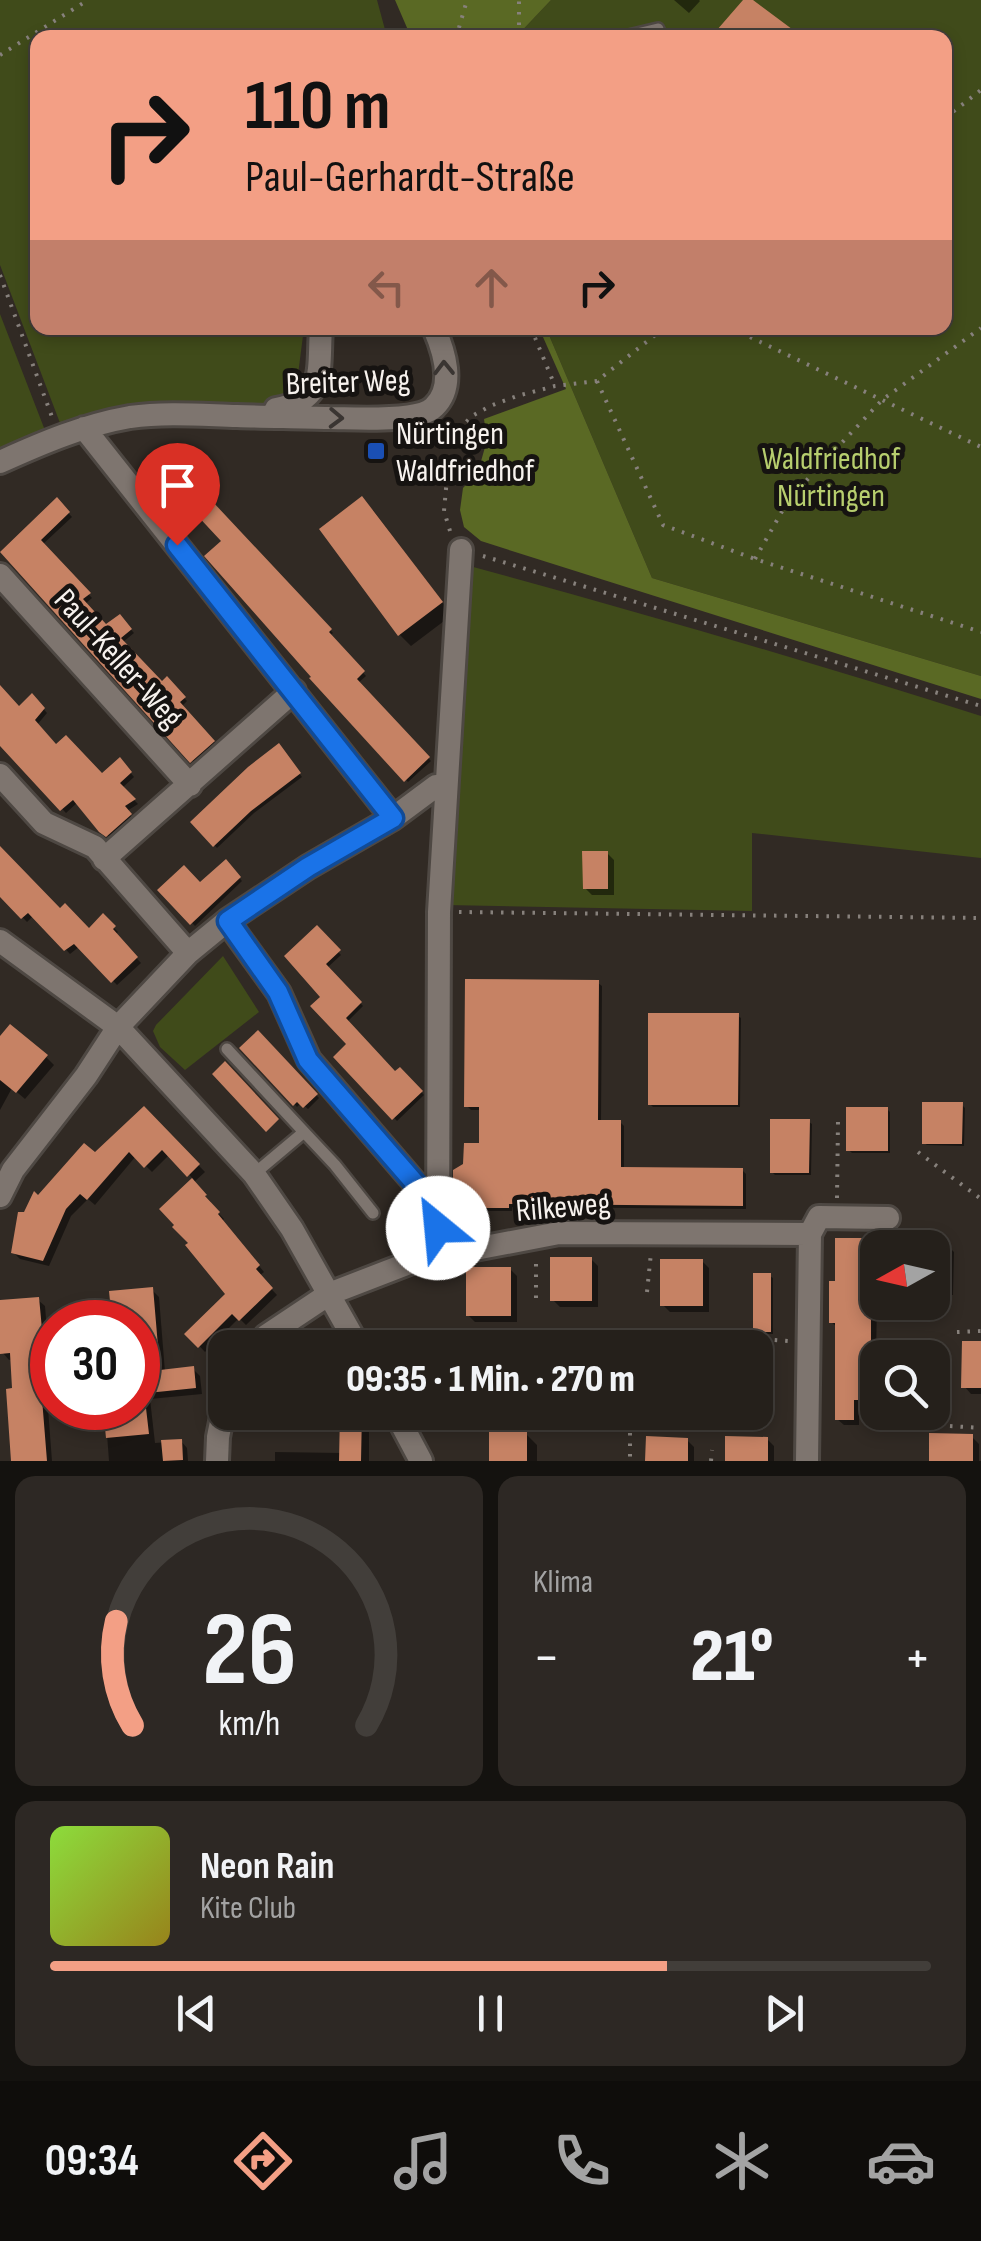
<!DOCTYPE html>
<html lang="de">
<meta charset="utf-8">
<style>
:root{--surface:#25201b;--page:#2d2824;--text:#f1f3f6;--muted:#a3a3a3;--line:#423e3a;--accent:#f39f85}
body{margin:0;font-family:"Sofia Sans Condensed",sans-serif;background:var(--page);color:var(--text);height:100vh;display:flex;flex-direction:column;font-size:38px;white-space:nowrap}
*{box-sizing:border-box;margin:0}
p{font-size:32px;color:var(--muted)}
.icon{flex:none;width:55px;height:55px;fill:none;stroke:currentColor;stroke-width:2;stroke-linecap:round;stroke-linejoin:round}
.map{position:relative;height:1461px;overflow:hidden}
.panel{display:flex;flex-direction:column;gap:15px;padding:15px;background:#14120f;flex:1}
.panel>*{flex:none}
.top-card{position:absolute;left:30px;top:30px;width:922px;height:305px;border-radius:20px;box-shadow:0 5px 15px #0003,0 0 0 2px var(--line);background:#f39f85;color:#111;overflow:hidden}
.needle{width:65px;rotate:262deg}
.fabs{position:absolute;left:860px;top:1230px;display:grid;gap:20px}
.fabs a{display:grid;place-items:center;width:90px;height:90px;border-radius:20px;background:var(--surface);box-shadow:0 5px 15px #0003,0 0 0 2px var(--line);font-size:50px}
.speed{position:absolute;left:30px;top:1300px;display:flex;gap:20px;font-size:50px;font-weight:700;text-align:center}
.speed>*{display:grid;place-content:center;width:130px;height:130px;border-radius:50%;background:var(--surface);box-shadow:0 5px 15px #0003,0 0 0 2px var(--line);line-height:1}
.speed .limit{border:15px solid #d22;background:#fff;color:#111}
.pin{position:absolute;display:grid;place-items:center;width:85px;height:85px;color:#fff;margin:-102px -42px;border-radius:50% 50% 50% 0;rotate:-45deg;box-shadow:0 0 10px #0007}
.pin .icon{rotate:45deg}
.me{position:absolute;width:110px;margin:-55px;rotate:332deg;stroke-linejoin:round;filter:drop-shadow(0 0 8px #0008)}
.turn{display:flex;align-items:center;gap:35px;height:210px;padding:0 50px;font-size:45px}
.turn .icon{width:130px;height:130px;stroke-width:2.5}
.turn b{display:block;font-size:70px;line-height:85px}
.lanes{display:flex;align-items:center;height:95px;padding:0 50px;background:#0003;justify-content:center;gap:50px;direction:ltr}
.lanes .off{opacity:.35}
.big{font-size:75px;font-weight:800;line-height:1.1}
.panel .widget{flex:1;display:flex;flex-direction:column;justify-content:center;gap:15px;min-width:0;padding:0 35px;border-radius:20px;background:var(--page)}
.panel .dial{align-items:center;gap:0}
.dial svg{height:260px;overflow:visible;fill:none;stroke:var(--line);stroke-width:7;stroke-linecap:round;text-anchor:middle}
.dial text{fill:var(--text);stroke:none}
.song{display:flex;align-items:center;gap:30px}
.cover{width:120px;height:120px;border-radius:15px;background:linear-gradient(135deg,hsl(90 70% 55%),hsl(50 70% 35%))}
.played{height:10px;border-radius:5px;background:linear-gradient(90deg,var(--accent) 70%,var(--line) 70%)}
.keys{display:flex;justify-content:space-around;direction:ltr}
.heat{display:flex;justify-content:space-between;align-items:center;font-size:55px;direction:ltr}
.panel .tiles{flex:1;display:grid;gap:15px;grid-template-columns:1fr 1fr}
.widget:last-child{grid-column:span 2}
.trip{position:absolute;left:208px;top:1330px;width:565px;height:100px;border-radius:20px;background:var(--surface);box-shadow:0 5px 15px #0003,0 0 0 2px var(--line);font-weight:800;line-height:100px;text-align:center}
.dock{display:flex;height:160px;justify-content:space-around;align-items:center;background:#0f0d0b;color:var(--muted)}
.dock .icon{width:70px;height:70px}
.dock .active{color:var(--accent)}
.dock b{font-size:45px;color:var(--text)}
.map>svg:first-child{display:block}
.green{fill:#404b1a}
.forest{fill:#5a6924}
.shadow{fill:#0007}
.building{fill:#c68264}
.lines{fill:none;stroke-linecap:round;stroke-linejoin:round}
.lane-casing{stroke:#4e4843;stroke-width:16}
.street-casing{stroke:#4e4843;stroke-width:28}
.path{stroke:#87817c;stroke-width:4;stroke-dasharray:2.5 8;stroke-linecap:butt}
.lane{stroke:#7e756f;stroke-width:11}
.street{stroke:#7e756f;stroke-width:22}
.oneway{stroke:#3a3532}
.route-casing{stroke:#114b97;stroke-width:25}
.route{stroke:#1a73e8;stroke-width:18}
.transit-dot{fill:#1a4fb4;stroke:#161311;stroke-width:4}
.labels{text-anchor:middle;stroke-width:10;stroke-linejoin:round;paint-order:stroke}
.street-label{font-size:32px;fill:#f7f2ee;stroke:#161311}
.poi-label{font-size:32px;fill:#f7f2ee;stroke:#161311;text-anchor:start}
.park-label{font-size:32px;fill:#b7ce6e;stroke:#161311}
</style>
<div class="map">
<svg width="981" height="1461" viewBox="0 0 981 1461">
<rect width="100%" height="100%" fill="#312a24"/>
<path class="green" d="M0 0H377L387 37 38 38V328H304L296 390 276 403 110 410 60 423 0 265Z
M551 0H981V676L652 578 546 328H945V38H515Z
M0 314 46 433 0 453Z
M466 565C639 612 811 662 981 716V858L752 833V911L446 905Z
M223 956 259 1012 185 1070 160 1047 153 1031 156 1025Z"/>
<path class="forest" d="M395 0H551L515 38 411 37Z
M539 328H546L652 578 981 676V699L512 551 481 541 464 527 460 510 463 488 478 472 487 440 484 419 566 389Z"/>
<path class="shadow" d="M674 0H699L700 1 689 13Z
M167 457 333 633 329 636 366 676 357 684 431 761 408 782 312 678 225 541Z
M57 501 72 517 42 545 92 598 85 604 106 627 120 617 134 633 123 642 162 685 167 680 187 701 181 707 217 745 195 764 2 551Z
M373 510 452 615 411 646 400 635 322 529Z
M0 688 19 710 32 696 47 713 37 725 56 747 102 777 120 760 134 777 122 788 138 804 127 811 134 820 111 839 78 802 66 813 0 743Z
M279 747 302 777 254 813 217 848 193 822Z
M0 849 60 911 89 932 103 917 118 932 115 935 141 963 117 985 80 946 70 954 34 915 27 922 0 894Z
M607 853 614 860V895H592L585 888Z
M226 863 242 881 195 926 161 890 200 885Z
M317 929 341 955 327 968 363 1006 347 1022 395 1075 400 1070 424 1095 397 1121 336 1057 350 1044 323 997Z
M598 983 602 986 601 1122H620L624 1126V1169L742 1170 746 1174V1209L512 1207V1211H471L460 1203 481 1146 482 1110H471L467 1106Z
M738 1016 741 1018 740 1107H653L650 1104Z
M258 1034 319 1098 308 1109 301 1103 297 1107 243 1048Z
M0 1040 46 1057 54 1065 25 1099 12 1088 0 1110Z
M962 1105 965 1108 964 1146 927 1145 924 1143Z
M144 1109 205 1172 193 1183 211 1202 209 1203 224 1219 222 1221 264 1272 259 1276 277 1295 246 1325 239 1318 205 1352 188 1334 228 1294 191 1243 162 1209 194 1180 170 1154 152 1172 136 1156 95 1205 88 1199 71 1216 49 1266 20 1259 13 1252 25 1215 38 1198 95 1156Z
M887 1109 890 1112V1153H852L849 1150Z
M809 1122 812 1124 811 1175H775L772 1172Z
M875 1240 880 1245H947L954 1252 953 1295H932V1248H878L876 1357H910L878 1358V1405H859V1425H844L837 1419V1327L831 1322 838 1284Z
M591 1259 598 1266V1307H560L553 1300Z
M702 1261 709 1268V1312H670L663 1305Z
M510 1269 517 1276V1322H475L468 1315Z
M770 1276 773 1278V1334H758L756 1331Z
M152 1290 159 1297 165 1372 193 1369 200 1376 202 1394 150 1399 155 1443 181 1441 187 1448 188 1461H109L105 1408H138V1322H114L112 1293Z
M38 1300 45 1306 49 1356 36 1357 38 1389 47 1395 52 1461H54H17L13 1359 9 1360 3 1353 0 1303Z
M432 1336 439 1348H422L420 1344Z
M981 1343V1394H971L964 1386Z
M285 1412 360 1413 369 1422V1461H275V1452L342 1453V1421H292Z
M526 1434 537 1445V1461H491Z
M972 1437 979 1444V1461H932Z
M767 1439 774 1446V1461H727Z
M687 1440 694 1447V1461H648Z"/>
<path class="building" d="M743 0H753L804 38H710Z
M167 453 332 629 329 632 365 671 357 679 430 757 404 782 309 678 311 677 204 556 221 541 152 467Z
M362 496 443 602 398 636 319 529Z
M57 497 70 512 41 540 91 593 83 599 106 624 120 614 132 629 121 638 162 681 167 676 186 697 180 702 215 741 190 763 0 552Z
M0 685 19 706 32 693 45 708 35 720 56 744 66 735 102 773 120 757 132 772 120 783 136 799 125 806 132 814 106 837 99 832 73 800 60 811 0 746Z
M279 743 301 773 251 811 213 847 190 822 248 767Z
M0 846 60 908 65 903 89 928 103 913 116 926 113 929 138 957 111 983 74 944 64 951 28 913 21 919 0 897Z
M582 851H608V889H583Z
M226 859 241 877 190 925 157 890 184 865 200 882Z
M317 925 341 950 326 964 362 1002 346 1018 395 1071 400 1067 423 1091 392 1120 333 1057 346 1044 310 1006 320 997 284 956Z
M465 979 599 980 598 1120H621V1167L743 1168V1206L509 1204V1208H465L456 1203 453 1200V1170L463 1164 464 1143H479V1107H464Z
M648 1013H739L738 1105H648Z
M10 1024 48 1055 16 1093 0 1080V1036Z
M258 1030 318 1094 303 1108 297 1102 293 1106 239 1048Z
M225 1061 279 1119 266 1132 212 1074Z
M922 1102H963L962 1144H922Z
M144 1106 200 1164 187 1177 162 1150 144 1168 129 1152 87 1200 80 1194 66 1209 43 1261 11 1253 18 1212H24L34 1191 38 1195 84 1143 95 1152Z
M846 1107H888V1151H846Z
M770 1119H810L809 1173H770Z
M192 1178 207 1195 205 1196 220 1212 218 1214 260 1265 256 1269 273 1288 239 1321 232 1314 198 1348 184 1334 225 1294 185 1245 188 1243 172 1227 174 1225 159 1209Z
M835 1238H876V1281H871V1354H878V1400H854V1420H835V1323H829V1281H835Z
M550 1257H592V1301H550Z
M660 1259H703V1306H660Z
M466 1267H511V1316H466Z
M753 1273H771V1332H753Z
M153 1287 160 1370 194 1366 196 1388 138 1394V1322H112L109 1291Z
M39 1297 44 1351H31L33 1387 41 1386 47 1461H11L6 1389 12 1388 10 1353 0 1354V1300Z
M962 1341H981V1388H961Z
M103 1408H146L149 1434 106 1438Z
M340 1412H362L361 1461H339Z
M489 1431H527V1461H489Z
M929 1433 973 1434V1461H929Z
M646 1436 688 1438V1461H645Z
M725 1436 768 1437V1461H725Z
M182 1439 183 1460 163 1461 161 1440Z"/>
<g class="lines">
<defs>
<path id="lane" d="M620 38 658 29
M227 1049 304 1132 254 1174
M304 1132 335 1165 373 1213"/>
<path id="street" d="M276 409C327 400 318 370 321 328
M84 428 393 818
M0 462C42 443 84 425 130 417 166 412 201 415 237 416 268 417 299 417 329 418 353 418 418 423 434 407 456 386 444 351 434 328
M0 575 190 785
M0 775 44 823 95 847 188 953
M104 859 294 691
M227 921 279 993 309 1060 420 1189 436 1220
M0 941 118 1027 254 1174 292 1229 359 1348
M0 1196 13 1170 86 1076 118 1027 188 953 227 921 308 867 393 818 436 786
M810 1234 819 1217 888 1218
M438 1256 439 912 461 550
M257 1348 266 1336 329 1294 417 1260 559 1233 810 1234 807 1461
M395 1412 421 1461
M217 1461 218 1437 225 1402"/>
</defs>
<use href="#lane" class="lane-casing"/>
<use href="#street" class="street-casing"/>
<path class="path" d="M456 38 467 0
M503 38 519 26V0
M0 55 88 0
M945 118 981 90
M0 275 52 417
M531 328 555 386
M731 328 981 447
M597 381 663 525 755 559 981 632
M450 531 444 511 448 467 457 431 472 416 490 406 517 396 555 386 597 381 664 328
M483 556 981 706
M755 559 789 499 882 400 981 328
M459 912 981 918
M918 1152 981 1199
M837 1198 838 1121
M647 1292 651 1253
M536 1298V1262
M957 1332 981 1331
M583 1348V1330L692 1334 789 1341
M950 1426 981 1428
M630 1433V1461
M711 1461 712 1450"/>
<use href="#lane" class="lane"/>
<use href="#street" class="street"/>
</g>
<defs><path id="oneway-chevron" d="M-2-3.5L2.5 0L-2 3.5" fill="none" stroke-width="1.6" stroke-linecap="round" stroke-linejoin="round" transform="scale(2.5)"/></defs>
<g class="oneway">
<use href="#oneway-chevron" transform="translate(444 368) rotate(-91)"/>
<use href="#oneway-chevron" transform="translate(336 418) rotate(2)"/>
</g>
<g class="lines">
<defs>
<path id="route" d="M177 545 393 818 308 867 228 921 278 992 308 1060 420 1189 432 1210 438 1228"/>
</defs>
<use href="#route" class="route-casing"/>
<use href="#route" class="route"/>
</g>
<rect class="transit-dot" x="366" y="441" width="20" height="20" rx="5"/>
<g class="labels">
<g class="street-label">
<text transform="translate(348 381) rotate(-2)" y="11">Breiter Weg</text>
<text transform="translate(119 658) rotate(48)" y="11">Paul-Keller-Weg</text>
<text transform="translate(563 1206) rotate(-5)" y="11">Rilkeweg</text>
</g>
<g class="poi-label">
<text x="396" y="444">Nürtingen<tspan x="396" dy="37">Waldfriedhof</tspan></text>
</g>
<g class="park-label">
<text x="831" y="469">Waldfriedhof<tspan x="831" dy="37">Nürtingen</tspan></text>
</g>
</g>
</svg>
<div class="fabs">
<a><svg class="needle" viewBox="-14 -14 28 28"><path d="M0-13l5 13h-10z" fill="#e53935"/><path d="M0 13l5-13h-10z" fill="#a3a3a3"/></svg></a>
<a><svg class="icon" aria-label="search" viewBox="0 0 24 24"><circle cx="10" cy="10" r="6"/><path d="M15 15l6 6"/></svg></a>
</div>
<div class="speed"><div class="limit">30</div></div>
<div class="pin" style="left:177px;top:545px;background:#d93025"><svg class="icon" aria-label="arrive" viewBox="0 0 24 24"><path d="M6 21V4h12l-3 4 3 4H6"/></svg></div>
<svg class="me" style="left:438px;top:1228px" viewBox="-20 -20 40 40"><circle r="19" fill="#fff"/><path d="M0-13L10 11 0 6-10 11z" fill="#1a73e8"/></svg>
<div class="trip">09:35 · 1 Min. · 270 m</div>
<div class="top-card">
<div class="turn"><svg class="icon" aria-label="right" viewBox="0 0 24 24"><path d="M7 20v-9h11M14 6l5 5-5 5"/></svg><div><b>110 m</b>Paul-Gerhardt-Straße</div></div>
<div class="lanes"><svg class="icon off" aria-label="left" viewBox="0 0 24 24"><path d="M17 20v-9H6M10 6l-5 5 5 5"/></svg><svg class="icon off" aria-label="ahead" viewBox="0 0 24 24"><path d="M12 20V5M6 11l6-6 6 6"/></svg><svg class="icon" aria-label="right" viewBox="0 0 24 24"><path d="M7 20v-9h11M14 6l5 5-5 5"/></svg></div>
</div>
</div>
<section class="panel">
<div class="tiles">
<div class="widget dial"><svg viewBox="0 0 100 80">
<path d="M14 69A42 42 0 1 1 86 69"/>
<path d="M14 69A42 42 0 0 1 9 37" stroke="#f39f85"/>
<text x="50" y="56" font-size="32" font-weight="700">26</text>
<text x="50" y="72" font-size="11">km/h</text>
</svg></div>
<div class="widget"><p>Klima</p>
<div class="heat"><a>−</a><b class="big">21°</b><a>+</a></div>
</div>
<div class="widget">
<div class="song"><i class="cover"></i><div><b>Neon Rain</b><p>Kite Club</p></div></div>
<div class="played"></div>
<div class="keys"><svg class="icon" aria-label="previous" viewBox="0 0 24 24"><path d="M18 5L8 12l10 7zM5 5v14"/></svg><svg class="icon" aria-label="pause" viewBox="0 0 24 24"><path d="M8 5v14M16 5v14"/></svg><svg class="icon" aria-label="next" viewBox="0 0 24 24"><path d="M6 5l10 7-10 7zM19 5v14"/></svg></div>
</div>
</div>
</section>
<nav class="dock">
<b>09:34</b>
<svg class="icon active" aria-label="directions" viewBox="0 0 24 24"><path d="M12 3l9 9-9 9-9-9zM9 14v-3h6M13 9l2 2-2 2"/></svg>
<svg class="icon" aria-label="music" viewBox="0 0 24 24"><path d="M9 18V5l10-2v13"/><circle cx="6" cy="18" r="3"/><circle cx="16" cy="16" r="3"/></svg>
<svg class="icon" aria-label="phone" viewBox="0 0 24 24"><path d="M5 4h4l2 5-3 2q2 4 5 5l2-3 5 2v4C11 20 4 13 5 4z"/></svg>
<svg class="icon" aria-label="climate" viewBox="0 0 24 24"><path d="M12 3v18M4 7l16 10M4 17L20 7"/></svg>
<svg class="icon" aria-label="car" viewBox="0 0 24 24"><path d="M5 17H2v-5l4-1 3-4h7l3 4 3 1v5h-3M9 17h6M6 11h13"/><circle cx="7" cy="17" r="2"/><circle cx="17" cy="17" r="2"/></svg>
</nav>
